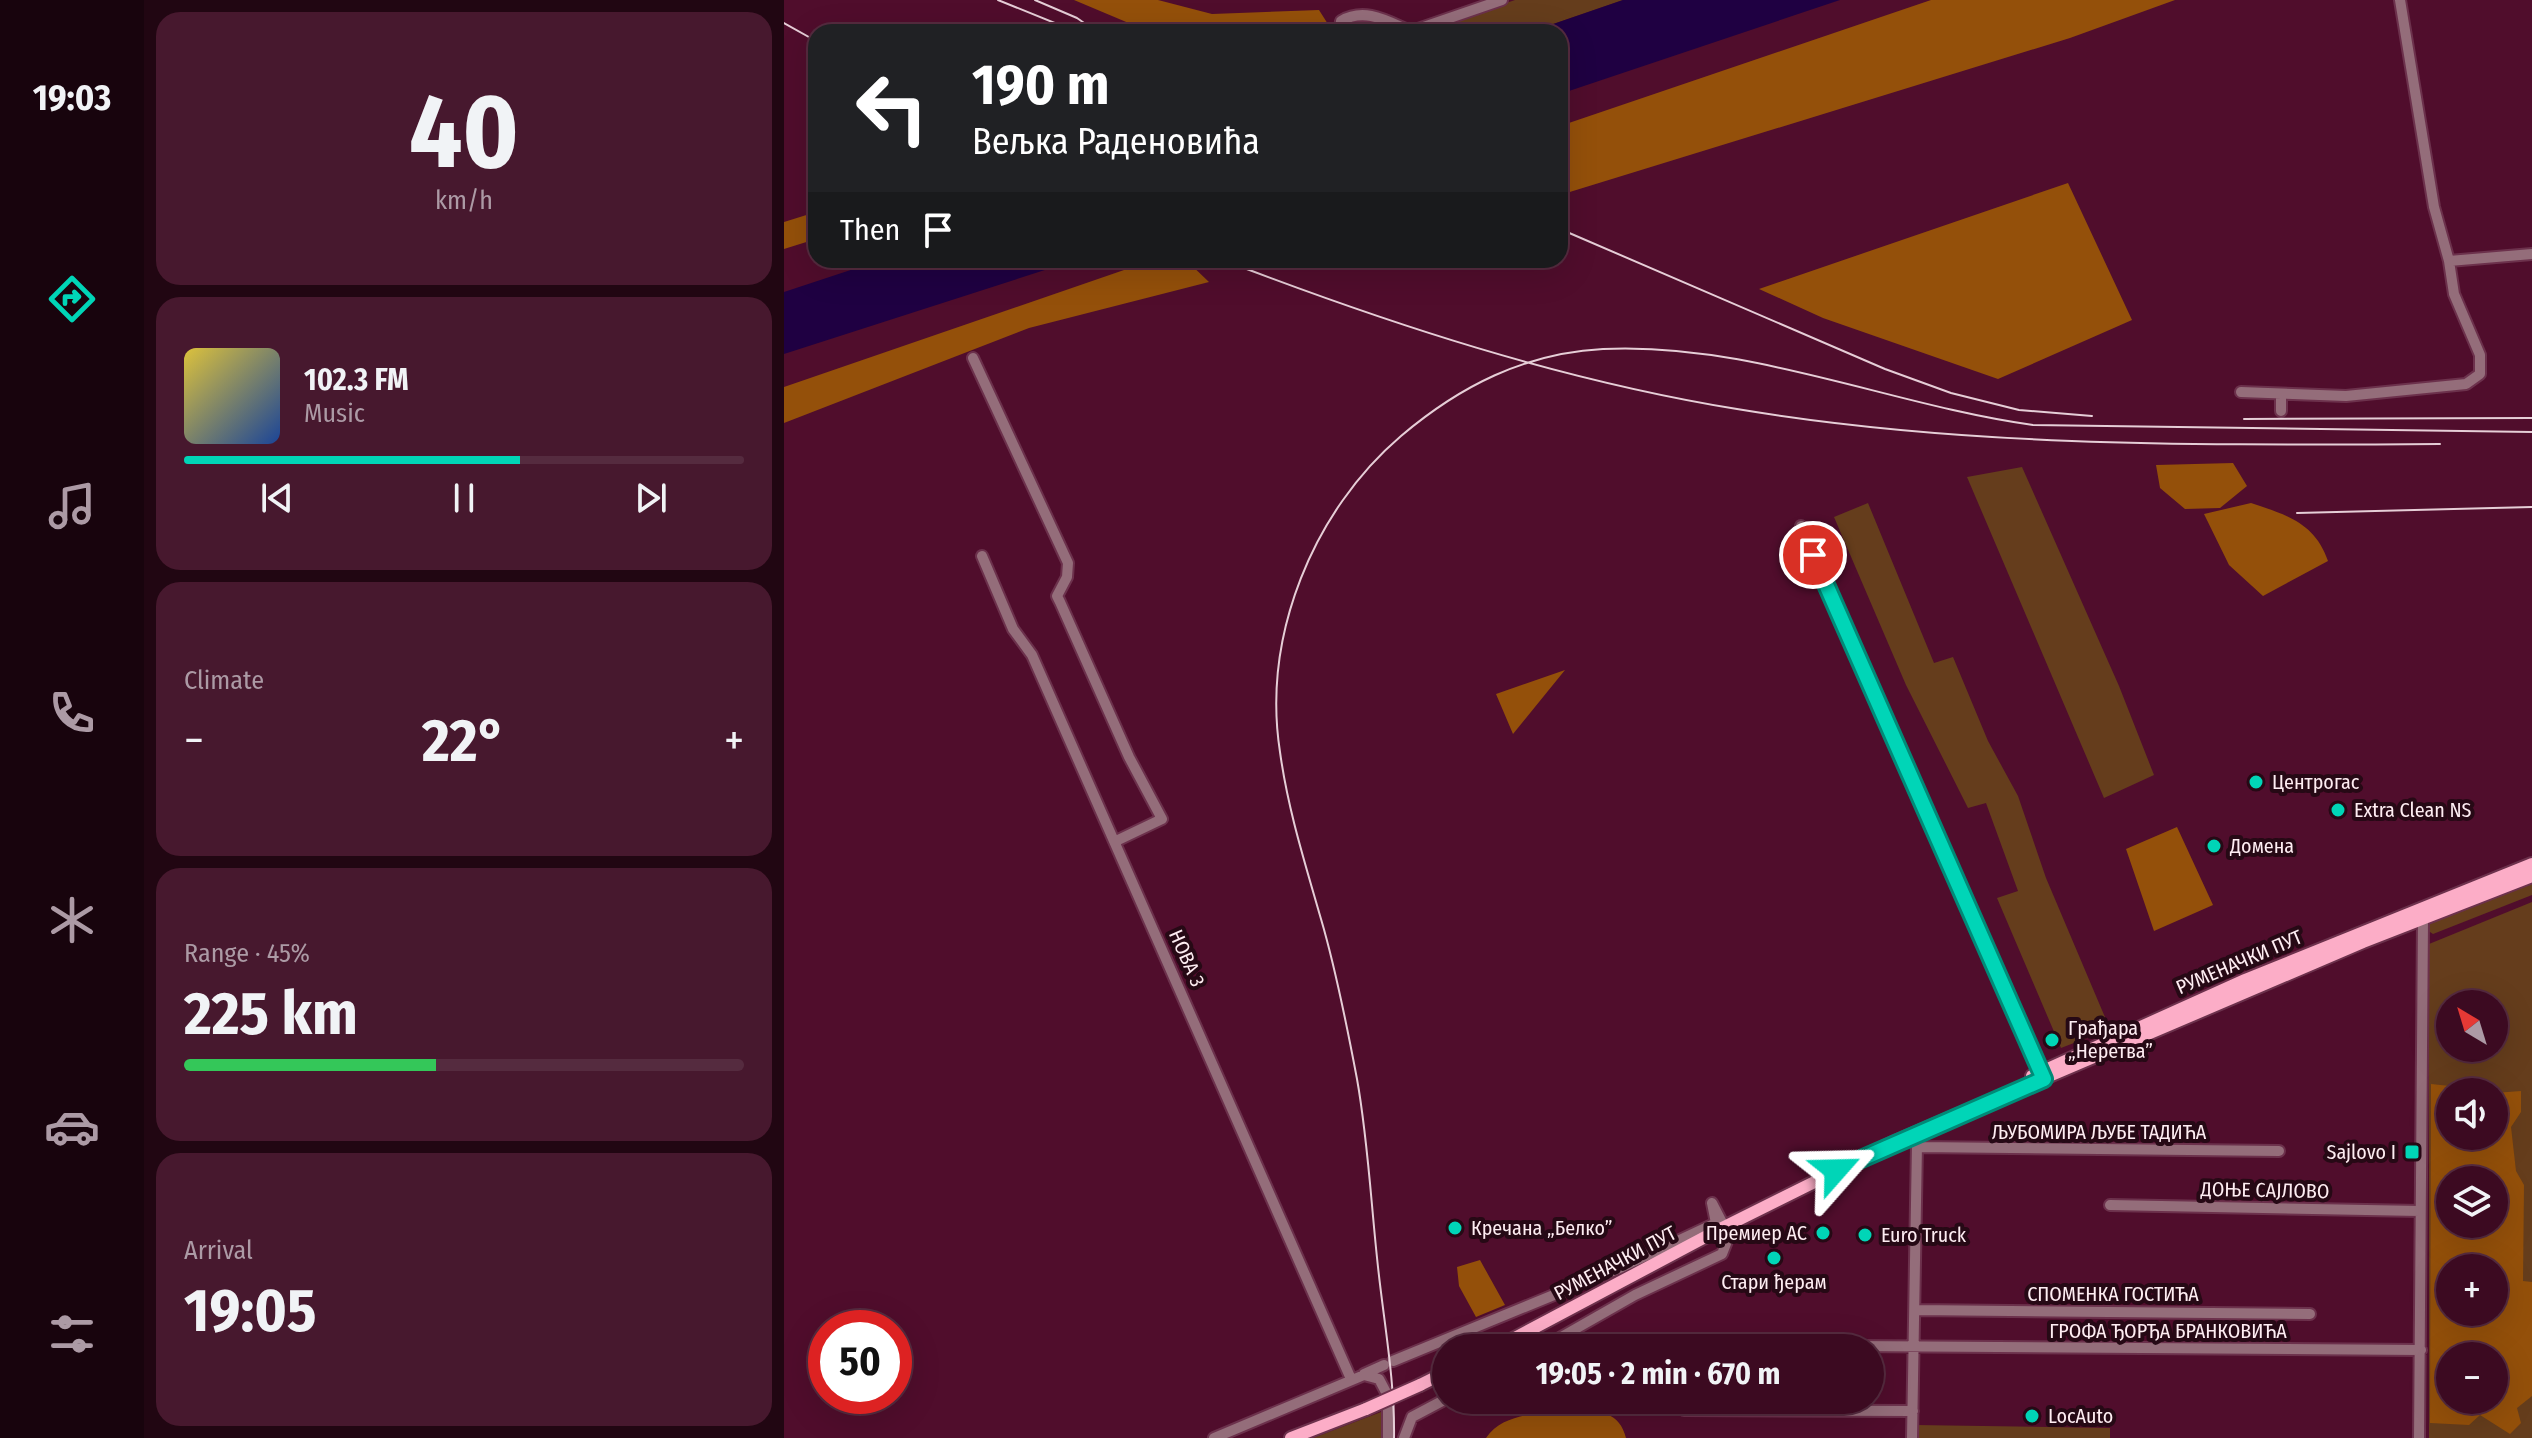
<!DOCTYPE html>
<meta charset="utf-8">
<style>
:root{--surface:#3c0a21;--page:#47182e;--text:#f1f3f6;--muted:#ac9aa5;--line:#552b3f;--accent:#00d5b7}
body{margin:0;font-family:"Fira Sans Condensed",sans-serif;background:var(--page);color:var(--text);height:100vh;display:flex;flex-direction:column;font-size:30px;white-space:nowrap}
*{box-sizing:border-box;margin:0}
p{font-size:26px;color:var(--muted)}
.icon{flex:none;width:44px;height:44px;fill:none;stroke:currentColor;stroke-width:2;stroke-linecap:round;stroke-linejoin:round}
.map{position:relative;flex:1;overflow:hidden}
.drawer{display:flex;flex-direction:column;gap:12px;padding:12px;background:#210612;width:640px}
.drawer>*{flex:none}
.banner{position:absolute;left:24px;top:24px;width:760px;height:244px;border-radius:24px;box-shadow:0 8px 32px #0002,0 0 0 2px var(--line);background:#202124;color:#fff;overflow:hidden}
.needle{width:52px;rotate:322deg}
.controls{position:absolute;left:1652px;top:990px;display:grid;gap:16px}
.controls a{display:grid;place-items:center;width:72px;height:72px;border-radius:50%;background:var(--surface);box-shadow:0 8px 32px #0002,0 0 0 2px var(--line);font-size:40px}
.speed{position:absolute;left:24px;top:1310px;display:flex;gap:16px;font-size:40px;font-weight:700;text-align:center}
.speed>*{display:grid;place-content:center;width:104px;height:104px;border-radius:50%;background:var(--surface);box-shadow:0 8px 32px #0002,0 0 0 2px var(--line);line-height:1}
.speed .limit{border:12px solid #d22;background:#fff;color:#111}
.pin{position:absolute;display:grid;place-items:center;width:68px;height:68px;color:#fff;margin:-34px;border:4px solid #fff;border-radius:50%;box-shadow:0 2px 8px #0007}
.me{position:absolute;width:88px;margin:-44px;rotate:65deg;stroke-linejoin:round;filter:drop-shadow(0 0 6px #0008)}
.turn{display:flex;align-items:center;gap:28px;height:168px;padding:0 32px;font-size:36px}
.turn .icon{width:104px;height:104px;stroke-width:2.5}
.turn b{display:block;font-size:56px;line-height:68px}
.then{display:flex;align-items:center;height:76px;padding:0 32px;background:#0003;gap:16px;font-size:30px}
.big{font-size:60px;font-weight:700;line-height:1.1}
.drawer .card{flex:1;display:flex;flex-direction:column;justify-content:center;gap:12px;min-width:0;padding:0 28px;border-radius:24px;background:var(--page)}
.drawer .dial{align-items:center;gap:0}
.dial b{font-size:104px;line-height:1}
.song{display:flex;align-items:center;gap:24px}
.cover{width:96px;height:96px;border-radius:12px;background:linear-gradient(135deg,hsl(50 70% 55%),hsl(220 70% 35%))}
.played{height:8px;border-radius:4px;background:linear-gradient(90deg,var(--accent) 60%,var(--line) 60%)}
.keys{display:flex;justify-content:space-around;direction:ltr}
.heat{display:flex;justify-content:space-between;align-items:center;font-size:44px;direction:ltr}
.charge{height:12px;border-radius:6px;background:linear-gradient(90deg,#34c759 45%,var(--line) 0)}
.trip{position:absolute;left:648px;top:1334px;width:452px;height:80px;border-radius:40px;background:var(--surface);box-shadow:0 8px 32px #0002,0 0 0 2px var(--line);font-weight:700;line-height:80px;text-align:center}
main{display:flex;flex:1;min-height:0}
.tab-bar{display:flex;flex-direction:column;width:144px;justify-content:space-around;align-items:center;background:#18040d;color:var(--muted)}
.tab-bar .icon{width:56px;height:56px}
.tab-bar .selected{color:var(--accent)}
.tab-bar b{font-size:36px;color:var(--text)}
.map>svg:first-child{display:block}
.green{fill:#653d1c;fill-rule:evenodd}
.forest{fill:#94500a;fill-rule:evenodd}
.water{fill:#1f0042}
.lines{fill:none;stroke-linecap:round;stroke-linejoin:round}
.minor-casing{stroke:#6c314c;stroke-width:14}
.major-casing{stroke:#6c314c;stroke-width:16}
.minor{stroke:#946d7a;stroke-width:10}
.major{stroke:#fcadc7;stroke-width:12}
.rail{stroke:#e6ced7;stroke-width:2}
.major-bridge-casing{stroke:#6c314c;stroke-width:16;stroke-linecap:butt}
.major-bridge{stroke:#fcadc7;stroke-width:12}
.route-casing{stroke:#008a77;stroke-width:20}
.route{stroke:#00d5b7;stroke-width:14}
.poi-dot{fill:#00d5b7;stroke:#260915;stroke-width:3}
.labels{text-anchor:middle;stroke-width:8;stroke-linejoin:round;paint-order:stroke}
.poi-label{font-size:20px;fill:#feedf2;stroke:#260915;text-anchor:start}
.street-label{font-size:20px;fill:#feedf2;stroke:#260915}
</style>
<main>
<nav class="tab-bar">
<b>19:03</b>
<svg class="icon selected" aria-label="directions" viewBox="0 0 24 24"><path d="M12 3l9 9-9 9-9-9zM9 14v-3h6M13 9l2 2-2 2"/></svg>
<svg class="icon" aria-label="music" viewBox="0 0 24 24"><path d="M9 18V5l10-2v13"/><circle cx="6" cy="18" r="3"/><circle cx="16" cy="16" r="3"/></svg>
<svg class="icon" aria-label="phone" viewBox="0 0 24 24"><path d="M5 4h4l2 5-3 2q2 4 5 5l2-3 5 2v4C11 20 4 13 5 4z"/></svg>
<svg class="icon" aria-label="climate" viewBox="0 0 24 24"><path d="M12 3v18M4 7l16 10M4 17L20 7"/></svg>
<svg class="icon" aria-label="car" viewBox="0 0 24 24"><path d="M5 17H2v-5l4-1 3-4h7l3 4 3 1v5h-3M9 17h6M6 11h13"/><circle cx="7" cy="17" r="2"/><circle cx="17" cy="17" r="2"/></svg>
<svg class="icon" aria-label="filters" viewBox="0 0 24 24"><path d="M4 7h16M4 17h16"/><circle cx="9" cy="7" r="2"/><circle cx="15" cy="17" r="2"/></svg>
</nav>
<section class="drawer">
<div class="card dial"><b>40</b><p>km/h</p></div>
<div class="card">
<div class="song"><i class="cover"></i><div><b>102.3 FM</b><p>Music</p></div></div>
<div class="played"></div>
<div class="keys"><svg class="icon" aria-label="previous" viewBox="0 0 24 24"><path d="M18 5L8 12l10 7zM5 5v14"/></svg><svg class="icon" aria-label="pause" viewBox="0 0 24 24"><path d="M8 5v14M16 5v14"/></svg><svg class="icon" aria-label="next" viewBox="0 0 24 24"><path d="M6 5l10 7-10 7zM19 5v14"/></svg></div>
</div>
<div class="card"><p>Climate</p>
<div class="heat"><a>−</a><b class="big">22°</b><a>+</a></div>
</div>
<div class="card"><p>Range · 45%</p><b class="big">225 km</b><div class="charge"></div></div>
<div class="card"><p>Arrival</p><b class="big">19:05</b></div>
</section>
<div class="map">
<svg width="1748" height="1438" viewBox="0 0 1748 1438">
<rect width="100%" height="100%" fill="#500d2c"/>
<path class="green" d="M731 0H839L746 32H637Z
M1238 467 1335 686 1370 775 1320 798 1183 477Z
M1084 503 1150 663 1169 657 1204 741 1234 796 1262 878 1326 1029 1277 1048 1213 898 1234 891 1202 803 1184 808 1122 685 1050 517Z
M1748 881V895L1649 934 1643 930 1646 922Z
M1748 902V1438H1645V944ZM1666 1004H1710V1048H1666ZM1666 1092H1710V1136H1666ZM1666 1180H1710V1224H1666ZM1666 1268H1710V1312H1666ZM1666 1356H1710V1400H1666Z
M597 1412V1438H529Z
M1131 1425 1326 1428V1438H1131Z"/>
<path class="forest" d="M290 0H374L428 14 535 10 549 32H366Z
M1147 0H1391L1286 38 776 195V126Z
M1284 183 1348 320 1214 379 1039 318 975 289Z
M32 212V239L0 249V222Z
M369 260H402L425 282 245 328 0 423V387Z
M1449 463 1463 486 1436 508 1401 509 1376 488 1372 465Z
M1467 503C1503 515 1531 523 1544 561L1479 596 1445 565 1420 514Z
M781 670 729 734 712 694Z
M1393 827 1429 905 1370 931 1342 849Z
M1647 1084 1666 1086 1678 1092H1666V1136H1710V1093L1737 1091V1112L1727 1127 1732 1171 1740 1185 1739 1281 1748 1282V1396L1733 1408 1737 1423 1726 1434 1696 1415 1685 1425 1646 1423ZM1666 1180H1710V1224H1666ZM1666 1268H1710V1312H1666ZM1710 1356V1400H1666V1356Z
M696 1260 721 1305 692 1317 675 1286 673 1267Z
M772 1410C800 1411 834 1404 842 1438H702C717 1415 748 1415 772 1410Z"/>
<path class="water" d="M839 0H1056L776 94V32H746Z
M97 260H292L0 354V292Z"/>
<g class="lines">
<defs>
<path id="minor" d="M556 32 557 21C581 7 603 21 626 31
M625 32 718 0
M1665 261 1748 254
M189 358 284 563 283 577 273 596 276 602 345 757 378 819 332 841
M1457 392 1562 396 1682 384 1696 374V355L1670 294 1665 261 1650 207 1616 0
M1497 411V394
M1017 526 1260 1077
M198 556 229 629 248 655 567 1379
M1134 1147 1495 1151
M1326 1205 1636 1211
M1132 1310 1526 1314
M921 1345 1637 1350
M609 1361 838 1267 932 1223 928 1203 945 1236 938 1254 851 1295 758 1348
M580 1374 600 1365
M900 1410 1129 1411
M430 1438 580 1375 595 1379 604 1396V1438
M620 1438 628 1417 662 1399
M1128 1438 1133 1144
M1635 1438 1639 919"/>
<path id="major" d="M1248 1076 1461 980 1748 864
M712 1348 940 1227 1113 1141 1579 942 1748 876
M636 1385 662 1372
M507 1438 582 1409"/>
</defs>
<use href="#minor" class="minor-casing"/>
<use href="#major" class="major-casing"/>
<use href="#minor" class="minor"/>
<use href="#major" class="major"/>
<path class="rail" d="M214 0 293 32
M251 0 293 18 313 32
M0 23 32 41
M776 229 1101 369 1167 393 1235 410 1308 416
M439 260C606 324 776 380 953 409 1186 448 1421 445 1656 444
M1460 419 1748 418
M1513 513 1748 507
M610 1438C611 1381 600 1323 594 1267 587 1204 584 1140 573 1079 563 1026 552 970 537 919 521 863 504 810 496 752 478 636 529 511 617 436 676 386 741 353 819 349 965 342 1106 405 1249 425L1748 432"/>
<defs>
<path id="major-bridge" d="M582 1409 636 1385"/>
</defs>
<use href="#major-bridge" class="major-bridge-casing"/>
<use href="#major-bridge" class="major-bridge"/>
</g>
<g class="lines">
<defs>
<path id="route" d="M1029 555 1260 1079 1052 1170"/>
</defs>
<use href="#route" class="route-casing"/>
<use href="#route" class="route"/>
</g>
<g class="poi-dot">
<circle cx="1472" cy="782" r="8"/>
<circle cx="1554" cy="810" r="8"/>
<circle cx="1430" cy="846" r="8"/>
<circle cx="1268" cy="1040" r="8"/>
<rect x="1620" y="1144" width="16" height="16" rx="4"/>
<circle cx="671" cy="1228" r="8"/>
<circle cx="1039" cy="1233" r="8"/>
<circle cx="1081" cy="1235" r="8"/>
<circle cx="990" cy="1258" r="8"/>
<circle cx="1248" cy="1416" r="8"/>
</g>
<g class="labels">
<g class="poi-label">
<text x="1488" y="789">Центрогас</text>
<text x="1570" y="817">Extra Clean NS</text>
<text x="1446" y="853">Домена</text>
<text x="1284" y="1035">Грађара<tspan x="1284" dy="23">„Неретва”</tspan></text>
<text x="1612" y="1159" text-anchor="end">Sajlovo I</text>
<text x="687" y="1235">Кречана „Белко”</text>
<text x="1023" y="1240" text-anchor="end">Премиер АС</text>
<text x="1097" y="1242">Euro Truck</text>
<text x="990" y="1289" text-anchor="middle">Стари ђерам</text>
<text x="1264" y="1423">LocAuto</text>
</g>
<g class="street-label">
<text transform="translate(403 958) rotate(66)" y="7">НОВА 3</text>
<text transform="translate(1455 962) rotate(-23)" y="7">РУМЕНАЧКИ ПУТ</text>
<text x="1315" y="1139">ЉУБОМИРА ЉУБЕ ТАДИЋА</text>
<text transform="translate(1481 1190) rotate(1)" y="7">ДОЊЕ САЈЛОВО</text>
<text transform="translate(831 1263) rotate(-28)" y="7">РУМЕНАЧКИ ПУТ</text>
<text x="1329" y="1301">СПОМЕНКА ГОСТИЋА</text>
<text x="1384" y="1338">ГРОФА ЂОРЂА БРАНКОВИЋА</text>
</g>
</g>
</svg>
<div class="controls">
<a><svg class="needle" viewBox="-14 -14 28 28"><path d="M0-13l5 13h-10z" fill="#e53935"/><path d="M0 13l5-13h-10z" fill="#ac9aa5"/></svg></a>
<a><svg class="icon" aria-label="sound" viewBox="0 0 24 24"><path d="M4 9h4l5-4v14l-5-4H4zM17 9q2 3 0 6"/></svg></a>
<a><svg class="icon" aria-label="layers" viewBox="0 0 24 24"><path d="M12 4l9 5-9 5-9-5zM3 14l9 5 9-5"/></svg></a>
<a>+</a>
<a>−</a>
</div>
<div class="speed"><div class="limit">50</div></div>
<div class="pin" style="left:1029px;top:555px;background:#d93025"><svg class="icon" aria-label="arrive" viewBox="0 0 24 24"><path d="M6 21V4h12l-3 4 3 4H6"/></svg></div>
<svg class="me" style="left:1052px;top:1170px" viewBox="-20 -20 40 40"><path d="M0-17L14 15 0 8-14 15z" fill="#00d5b7" stroke="#fff" stroke-width="4"/></svg>
<div class="trip">19:05 · 2 min · 670 m</div>
<div class="banner">
<div class="turn"><svg class="icon" aria-label="left" viewBox="0 0 24 24"><path d="M17 20v-9H6M10 6l-5 5 5 5"/></svg><div><b>190 m</b>Вељка Раденовића</div></div>
<div class="then">Then<svg class="icon" aria-label="arrive" viewBox="0 0 24 24"><path d="M6 21V4h12l-3 4 3 4H6"/></svg></div>
</div>
</div>
</main>
